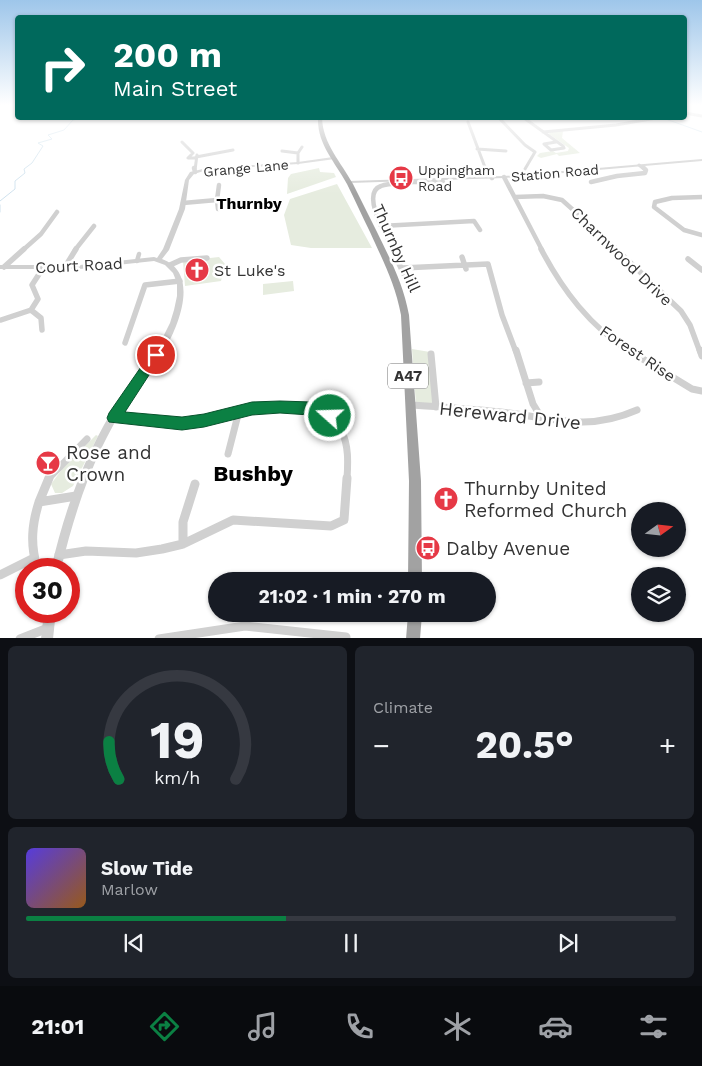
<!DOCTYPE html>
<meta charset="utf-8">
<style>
:root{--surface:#171b24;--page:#20242c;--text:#f1f3f6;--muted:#9ea1a6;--line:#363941;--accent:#0b8043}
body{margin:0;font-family:"Work Sans",sans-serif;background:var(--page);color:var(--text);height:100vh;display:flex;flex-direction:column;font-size:19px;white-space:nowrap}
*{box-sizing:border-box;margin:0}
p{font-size:16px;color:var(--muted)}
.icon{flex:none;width:28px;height:28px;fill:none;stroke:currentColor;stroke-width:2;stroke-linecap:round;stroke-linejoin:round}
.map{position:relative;height:638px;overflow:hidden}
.drawer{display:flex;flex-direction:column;gap:8px;padding:8px;background:#0d0f14;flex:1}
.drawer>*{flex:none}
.top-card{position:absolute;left:15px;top:15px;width:672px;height:105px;border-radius:5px;box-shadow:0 1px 4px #0004;background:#00695c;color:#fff;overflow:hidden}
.needle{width:32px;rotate:75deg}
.controls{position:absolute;left:631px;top:502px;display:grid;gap:10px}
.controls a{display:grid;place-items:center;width:55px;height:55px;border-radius:50%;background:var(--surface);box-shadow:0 1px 4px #0004;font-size:25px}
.speed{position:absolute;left:15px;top:558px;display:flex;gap:10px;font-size:25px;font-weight:700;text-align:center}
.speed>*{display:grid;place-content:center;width:65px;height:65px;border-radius:50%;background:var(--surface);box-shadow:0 1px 4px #0004;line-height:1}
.speed .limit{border:8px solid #d22;background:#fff;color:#111}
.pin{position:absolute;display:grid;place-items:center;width:42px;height:42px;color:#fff;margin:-21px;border:2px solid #fff;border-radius:50%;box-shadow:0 1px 5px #0007}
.me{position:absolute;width:55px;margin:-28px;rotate:290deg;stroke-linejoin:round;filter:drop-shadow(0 0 4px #0008)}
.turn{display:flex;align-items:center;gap:18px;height:105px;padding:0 15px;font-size:22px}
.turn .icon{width:65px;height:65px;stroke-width:2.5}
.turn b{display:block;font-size:35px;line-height:42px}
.big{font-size:38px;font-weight:700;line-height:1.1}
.drawer .widget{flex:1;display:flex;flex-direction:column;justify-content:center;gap:8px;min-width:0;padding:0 18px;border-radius:8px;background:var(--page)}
.drawer .dial{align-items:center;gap:0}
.dial svg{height:130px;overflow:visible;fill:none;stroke:var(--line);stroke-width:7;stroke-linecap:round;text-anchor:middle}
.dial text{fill:var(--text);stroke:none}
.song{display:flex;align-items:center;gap:15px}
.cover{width:60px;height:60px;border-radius:8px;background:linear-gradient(135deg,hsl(250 70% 55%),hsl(30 70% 35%))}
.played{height:5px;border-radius:2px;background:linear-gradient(90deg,var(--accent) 40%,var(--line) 40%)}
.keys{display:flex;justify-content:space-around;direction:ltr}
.heat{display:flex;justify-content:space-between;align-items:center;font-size:28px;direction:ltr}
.drawer .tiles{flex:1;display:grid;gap:8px;grid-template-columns:1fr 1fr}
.widget:last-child{grid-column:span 2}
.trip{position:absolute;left:208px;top:572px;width:288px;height:50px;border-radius:25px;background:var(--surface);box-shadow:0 1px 4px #0004;font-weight:700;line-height:50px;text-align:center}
.menu{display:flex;height:80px;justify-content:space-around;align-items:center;background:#090b0e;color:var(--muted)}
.menu .icon{width:35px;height:35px}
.menu .on{color:var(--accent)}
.menu b{font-size:22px;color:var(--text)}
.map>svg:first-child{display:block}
.green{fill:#e6ecdf}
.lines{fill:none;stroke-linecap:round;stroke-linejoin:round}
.stream{stroke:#cfe2ee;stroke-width:1}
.building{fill:#1a1a1a}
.pedestrian{stroke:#d0d0d0;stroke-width:4.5}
.minor-far4{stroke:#d0d0d0;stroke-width:3}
.minor-far3{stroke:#d0d0d0;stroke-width:4.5}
.minor-far2{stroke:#d0d0d0;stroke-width:5.5}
.minor-far1{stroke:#d0d0d0;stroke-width:7}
.minor{stroke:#d0d0d0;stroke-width:9}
.tertiary{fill:#d0d0d0;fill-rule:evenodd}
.trunk{fill:#a2a2a2;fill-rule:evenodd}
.route{fill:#0b8043;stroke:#07532c}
.labels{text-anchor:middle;stroke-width:5;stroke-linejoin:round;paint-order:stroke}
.far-street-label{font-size:14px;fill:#333;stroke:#fff}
.far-poi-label{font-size:14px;fill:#333;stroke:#fff;text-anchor:start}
.shield{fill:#fff;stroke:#707070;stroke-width:1}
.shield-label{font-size:15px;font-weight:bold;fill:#333}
.far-quarter-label{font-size:16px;font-weight:bold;fill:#000;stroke:#fff}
.street-label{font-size:16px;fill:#333;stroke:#fff}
.poi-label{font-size:16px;fill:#333;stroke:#fff;text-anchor:start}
.near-street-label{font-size:19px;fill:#333;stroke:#fff}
.near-poi-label{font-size:19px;fill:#333;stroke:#fff;text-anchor:start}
.near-quarter-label{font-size:22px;font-weight:bold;fill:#000;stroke:#fff}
</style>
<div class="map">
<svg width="702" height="639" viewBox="0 0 702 639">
<rect width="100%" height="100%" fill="#fff"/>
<path class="green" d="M563 131 562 138 580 153 559 156 557 154 541 158 537 156 540 153 553 151 556 153 568 151 569 148 549 134 550 132Z
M319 168 320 172 334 173 336 177 287 194 288 178 291 174Z
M337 184 372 248H311L291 245 284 215 290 199Z
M219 257 225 264 221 281 185 286 183 261Z
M293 281 294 291 263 295V284Z
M412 349 430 352 436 407 416 405Z
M96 435 98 436 73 486 62 493H55L51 484 63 468Z"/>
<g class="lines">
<path class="stream" d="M663 118 702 132
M0 201 15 189V181L25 173 24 169 32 163 43 146 38 143 52 139 48 135 64 130 73 120 80 118
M0 205V212"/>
</g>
<path class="building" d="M206 264 204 275H199L198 279 192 280 193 275 188 276 190 265Z"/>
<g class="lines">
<path class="pedestrian" d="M137 261 139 254"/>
<path class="minor-far4" d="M685 113 702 116
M499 118 525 145 535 152 525 169
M524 118 563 146 564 148 551 150 544 144 556 142
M468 122 486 170
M543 132 616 125 656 118
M182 142 193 153 188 158H196
M477 149 506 151
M282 151 298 153V163
M298 153 302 147
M196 157 233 150
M639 165 645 170
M195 170 197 155"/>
<path class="minor-far3" d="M194 168 195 172
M486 168 492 178
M504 177 542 250
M409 182H443
M591 182 617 176 645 173 646 170 644 168
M515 197 543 196 562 200 618 250
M702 197 672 198 655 202 654 207 684 230 702 235
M217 200 218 209
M183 203 217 200 219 185
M381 226 474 221 480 230
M23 250 41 234 57 212
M75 250 94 226
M393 250C387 238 360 193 381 186 389 183 400 184 409 183"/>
<path class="minor-far2" d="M392 249 412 291
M541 249C563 291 590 326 630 352
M616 249 681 311 690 325 700 352
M462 257 466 269
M688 259 702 270
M170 265 181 260 207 258
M4 267 24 249
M65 267 76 249
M402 268 488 264 502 315 516 352
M1 320 31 310
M42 330 41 318 31 310 38 299 32 285 43 268
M125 343 145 285 180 281"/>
<path class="minor-far1" d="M516 350 533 404 541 417
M628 350 692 389 702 391
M700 350 702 356
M431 354 436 407
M526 383 539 382
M412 405C442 407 471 409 501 412 552 418 587 432 637 410
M114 418C139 421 165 425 190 422 208 420 225 414 243 410 271 405 326 399 341 430 349 445 348 463 347 479
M228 454 239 411
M48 479 87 439"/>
<path class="minor" d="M49 478 39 502 76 496
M183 544V522L195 484
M59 555 86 551 136 553 162 549 183 544 233 520 331 526 344 520 347 478
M37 567C30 544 32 524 39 502
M0 575 34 558
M20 639 48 628
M159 639 245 626 346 637"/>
<path class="tertiary" d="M333 157 335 158V159L298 164 207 170 194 174 189 180 185 209 169 250 162 259C200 273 179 325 165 349 154 368 139 384 127 402 117 417 109 433 101 449 83 488 71 527 61 569H51C65 508 86 450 121 397 133 379 147 363 159 345L170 323 174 310 177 296V283L173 273 165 265 154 261 80 269H0V265H80L154 257 157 258 163 249 179 209 185 180 190 172 207 168 298 162Z
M702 159V161L504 178 349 183 347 182 349 181 504 176Z
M44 611H56L53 639H41Z"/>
<path class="trunk" d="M318 118H322C323 144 341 162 353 184 361 200 369 216 377 232 391 261 403 283 409 315L421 481 422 581H408L409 481 401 315C395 283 383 261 370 232 362 216 355 200 347 184 335 162 317 144 318 118Z
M408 614H422L420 639H406Z"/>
</g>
<linearGradient id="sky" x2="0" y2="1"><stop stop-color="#9ec6ea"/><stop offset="0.54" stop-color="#fff"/><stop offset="1" stop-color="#fff" stop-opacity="0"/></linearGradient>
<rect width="702" height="194" fill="url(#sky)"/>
<path class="route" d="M156 350 160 351 162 355 125 412 182 417 204 414 252 402 280 401 311 402 335 412 337 416 335 421 330 423 310 415 280 413 252 415 204 427 182 430 109 422 107 418 109 413 152 351Z"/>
<defs>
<symbol id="bus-disc" viewBox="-11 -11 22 22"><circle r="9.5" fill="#e63946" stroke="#fff"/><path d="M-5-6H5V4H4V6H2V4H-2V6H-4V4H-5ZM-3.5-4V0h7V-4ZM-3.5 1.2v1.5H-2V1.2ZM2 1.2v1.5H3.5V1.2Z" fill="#fff"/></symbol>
<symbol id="church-disc" viewBox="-11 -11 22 22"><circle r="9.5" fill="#e63946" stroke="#fff"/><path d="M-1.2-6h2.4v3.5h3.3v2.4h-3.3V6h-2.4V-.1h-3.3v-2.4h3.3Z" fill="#fff"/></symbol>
<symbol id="bar-disc" viewBox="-11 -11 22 22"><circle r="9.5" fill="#e63946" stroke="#fff"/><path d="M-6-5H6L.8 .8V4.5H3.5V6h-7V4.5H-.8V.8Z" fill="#fff"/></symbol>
</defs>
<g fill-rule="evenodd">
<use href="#bus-disc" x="387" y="164" width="28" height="28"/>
<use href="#church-disc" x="183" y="256" width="28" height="28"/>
<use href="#bar-disc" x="34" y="449" width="28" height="28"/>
<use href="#church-disc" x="432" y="485" width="28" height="28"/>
<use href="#bus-disc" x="414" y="534" width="28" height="28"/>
</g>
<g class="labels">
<g class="far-street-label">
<text transform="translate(246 168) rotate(-5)" y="5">Grange Lane</text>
<text transform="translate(555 173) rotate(-5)" y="5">Station Road</text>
</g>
<g class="far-poi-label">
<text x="418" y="175">Uppingham<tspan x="418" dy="16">Road</tspan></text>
</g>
<rect class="shield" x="388" y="363.5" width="40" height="25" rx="4"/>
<g class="shield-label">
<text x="408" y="381">A47</text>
</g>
<g class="far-quarter-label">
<text x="249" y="209">Thurnby</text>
</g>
<g class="street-label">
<text transform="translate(397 248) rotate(66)" y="6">Thurnby Hill</text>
<text transform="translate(622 256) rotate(44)" y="6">Charnwood Drive</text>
<text transform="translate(79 265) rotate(-3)" y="6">Court Road</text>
<text transform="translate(638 353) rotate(34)" y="6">Forest Rise</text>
</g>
<g class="poi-label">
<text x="214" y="276">St Luke's</text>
</g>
<g class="near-street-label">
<text transform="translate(510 415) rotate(6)" y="7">Hereward Drive</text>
</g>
<g class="near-poi-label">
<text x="66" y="459">Rose and<tspan x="66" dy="22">Crown</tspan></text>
<text x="464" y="495">Thurnby United<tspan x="464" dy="22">Reformed Church</tspan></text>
<text x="446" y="555">Dalby Avenue</text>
</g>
<g class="near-quarter-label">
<text x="253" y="481">Bushby</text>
</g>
</g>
</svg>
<div class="controls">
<a><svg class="needle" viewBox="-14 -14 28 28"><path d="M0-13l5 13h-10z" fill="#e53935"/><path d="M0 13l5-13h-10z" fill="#9ea1a6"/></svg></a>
<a><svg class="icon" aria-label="layers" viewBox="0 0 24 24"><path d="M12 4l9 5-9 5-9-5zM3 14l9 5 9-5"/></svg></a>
</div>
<div class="speed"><div class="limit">30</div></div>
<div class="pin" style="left:156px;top:355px;background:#d93025"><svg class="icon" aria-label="arrive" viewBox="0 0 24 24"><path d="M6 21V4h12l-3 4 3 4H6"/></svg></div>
<svg class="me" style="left:330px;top:416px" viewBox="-20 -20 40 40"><circle r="17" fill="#0b8043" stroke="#fff" stroke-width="3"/><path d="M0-11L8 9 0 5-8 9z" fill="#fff"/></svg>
<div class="trip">21:02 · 1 min · 270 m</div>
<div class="top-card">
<div class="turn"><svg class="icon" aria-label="right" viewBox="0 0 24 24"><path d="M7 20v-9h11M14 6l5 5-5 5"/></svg><div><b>200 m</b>Main Street</div></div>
</div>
</div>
<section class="drawer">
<div class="tiles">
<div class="widget dial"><svg viewBox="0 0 100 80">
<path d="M14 69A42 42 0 1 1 86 69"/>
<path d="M14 69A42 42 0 0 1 8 46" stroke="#0b8043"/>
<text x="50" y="56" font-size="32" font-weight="700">19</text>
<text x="50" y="72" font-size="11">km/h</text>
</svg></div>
<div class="widget"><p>Climate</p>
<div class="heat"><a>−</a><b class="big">20.5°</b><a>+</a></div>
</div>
<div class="widget">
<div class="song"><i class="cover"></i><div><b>Slow Tide</b><p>Marlow</p></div></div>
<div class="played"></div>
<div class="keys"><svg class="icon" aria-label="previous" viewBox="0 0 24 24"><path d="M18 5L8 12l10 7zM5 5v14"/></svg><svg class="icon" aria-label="pause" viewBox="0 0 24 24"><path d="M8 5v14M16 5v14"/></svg><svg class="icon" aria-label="next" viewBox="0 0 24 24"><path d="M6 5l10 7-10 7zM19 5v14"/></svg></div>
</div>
</div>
</section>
<nav class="menu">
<b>21:01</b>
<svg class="icon on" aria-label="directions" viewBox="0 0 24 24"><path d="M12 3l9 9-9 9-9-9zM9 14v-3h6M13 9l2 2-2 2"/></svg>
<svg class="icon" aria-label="music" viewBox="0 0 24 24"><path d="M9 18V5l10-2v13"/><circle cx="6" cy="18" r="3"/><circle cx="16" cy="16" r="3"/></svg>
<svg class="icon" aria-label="phone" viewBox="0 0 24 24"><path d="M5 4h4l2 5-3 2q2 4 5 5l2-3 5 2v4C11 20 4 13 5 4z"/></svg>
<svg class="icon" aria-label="climate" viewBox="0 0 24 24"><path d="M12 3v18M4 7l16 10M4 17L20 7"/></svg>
<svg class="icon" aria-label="car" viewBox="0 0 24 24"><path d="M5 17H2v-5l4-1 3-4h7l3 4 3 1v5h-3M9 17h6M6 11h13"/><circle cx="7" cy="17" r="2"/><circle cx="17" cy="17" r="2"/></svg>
<svg class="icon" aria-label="filters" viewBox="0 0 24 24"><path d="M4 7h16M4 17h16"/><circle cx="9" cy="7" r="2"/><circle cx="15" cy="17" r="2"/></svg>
</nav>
